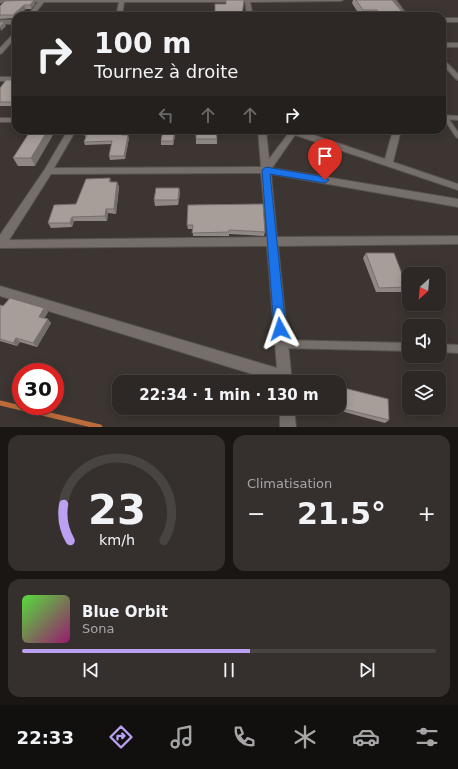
<!DOCTYPE html>
<html lang="fr">
<meta charset="utf-8">
<style>
:root{--surface:#2d2825;--page:#35302d;--text:#f1f3f6;--muted:#a7a6a7;--line:#484442;--accent:#bca0f2}
body{margin:0;font-family:"DejaVu Sans",sans-serif;background:var(--page);color:var(--text);height:100vh;display:flex;flex-direction:column;font-size:15px;white-space:nowrap}
*{box-sizing:border-box;margin:0}
p{font-size:13px;color:var(--muted)}
.icon{flex:none;width:22px;height:22px;fill:none;stroke:currentColor;stroke-width:2;stroke-linecap:round;stroke-linejoin:round}
.map{position:relative;height:427px;overflow:hidden}
.side{display:flex;flex-direction:column;gap:8px;padding:8px;background:#191614;flex:1}
.side>*{flex:none}
.banner{position:absolute;left:12px;top:12px;width:434px;height:122px;border-radius:12px;box-shadow:0 2px 10px #0003,0 0 0 1px var(--line);background:#2d2825;color:var(--text);overflow:hidden}
.needle{width:26px;rotate:206deg}
.tools{position:absolute;left:402px;top:267px;display:grid;gap:8px}
.tools a{display:grid;place-items:center;width:44px;height:44px;border-radius:8px;background:var(--surface);box-shadow:0 2px 10px #0003,0 0 0 1px var(--line);font-size:20px}
.speed{position:absolute;left:12px;top:363px;display:flex;gap:8px;font-size:20px;font-weight:700;text-align:center}
.speed>*{display:grid;place-content:center;width:52px;height:52px;border-radius:50%;background:var(--surface);box-shadow:0 2px 10px #0003,0 0 0 1px var(--line);line-height:1}
.speed .limit{border:6px solid #d22;background:#fff;color:#111}
.pin{position:absolute;display:grid;place-items:center;width:34px;height:34px;color:#fff;margin:-41px -17px;border-radius:50% 50% 50% 0;rotate:-45deg;box-shadow:0 0 4px #0007}
.pin .icon{rotate:45deg}
.me{position:absolute;width:44px;margin:-22px;rotate:355deg;stroke-linejoin:round;filter:drop-shadow(0 0 3px #0008)}
.turn{display:flex;align-items:center;gap:14px;height:84px;padding:0 16px;font-size:18px}
.turn .icon{width:52px;height:52px;stroke-width:2.5}
.turn b{display:block;font-size:28px;line-height:34px}
.lanes{display:flex;align-items:center;height:38px;padding:0 16px;background:#0003;justify-content:center;gap:20px;direction:ltr}
.lanes .off{opacity:.35}
.big{font-size:30px;font-weight:700;line-height:1.1}
.side .widget{flex:1;display:flex;flex-direction:column;justify-content:center;gap:6px;min-width:0;padding:0 14px;border-radius:12px;background:var(--page)}
.side .dial{align-items:center;gap:0}
.dial svg{height:104px;overflow:visible;fill:none;stroke:var(--line);stroke-width:7;stroke-linecap:round;text-anchor:middle}
.dial text{fill:var(--text);stroke:none}
.song{display:flex;align-items:center;gap:12px}
.cover{width:48px;height:48px;border-radius:6px;background:linear-gradient(135deg,hsl(110 70% 55%),hsl(320 70% 35%))}
.played{height:4px;border-radius:2px;background:linear-gradient(90deg,var(--accent) 55%,var(--line) 55%)}
.keys{display:flex;justify-content:space-around;direction:ltr}
.heat{display:flex;justify-content:space-between;align-items:center;font-size:22px;direction:ltr}
.side .tiles{flex:1;display:grid;gap:8px;grid-template-columns:1fr 1fr}
.widget:last-child{grid-column:span 2}
.trip{position:absolute;left:112px;top:375px;width:234px;height:40px;border-radius:12px;background:var(--surface);box-shadow:0 2px 10px #0003,0 0 0 1px var(--line);font-weight:700;line-height:40px;text-align:center}
.tab-bar{display:flex;height:64px;justify-content:space-around;align-items:center;background:#12100f;color:var(--muted)}
.tab-bar .icon{width:28px;height:28px}
.tab-bar .on{color:var(--accent)}
.tab-bar b{font-size:18px;color:var(--text)}
.map>svg:first-child{display:block}
.lines{fill:none;stroke-linecap:round;stroke-linejoin:round}
.stream{stroke:#bc6b3b;stroke-width:5}
.service-casing{stroke:#57524e;stroke-width:2}
.minor-casing{stroke:#57524e;stroke-width:2}
.service{fill:#766e6a;fill-rule:evenodd}
.minor{fill:#766e6a;fill-rule:evenodd}
.wall{fill:#908884}
.shaded-wall{fill:#756f6c}
.building{fill:#a79e9a;stroke:#756f6c}
.route{fill:#1a73e8;stroke:#114b97}
</style>
<div class="map">
<svg width="458" height="427" viewBox="0 0 458 427">
<rect width="100%" height="100%" fill="#3c3531"/>
<g class="lines">
<path class="stream" d="M0 403 100 427"/>
<defs>
<path id="service" d="M444 118H448L458 132V138L456 137 444 119Z
M281 340 409 343V351L281 348 278 347 277 344 278 341Z
M439 344 458 345V353L439 352Z"/>
<path id="minor" d="M0 0H343L341 1 250 2 253 16H247L245 2H124L122 16H116L119 2H44L33 16H27L38 2 0 3Z
M391 0H396L408 16H402Z
M442 18H458V22H442Z
M0 20H16V24H0Z
M16 31V37L2 53 0 54V48Z
M442 43H458V47H442Z
M442 58 458 74V80L456 79 442 64Z
M0 77H16V81H0Z
M442 115 458 116V120L442 119Z
M0 118H16V122H0Z
M68 130H76L54 168 261 167 258 130H266L269 159 291 130H299L385 159 393 130H401L393 162 458 184V190L295 135 272 168 458 199V207L271 174 277 237 458 236V244L278 246 292 382H278L0 296V286L277 368 267 246 0 248V235L45 169ZM261 173 267 237 9 240 51 174Z
M280 408H294L296 427H280Z"/>
</defs>
<use href="#service" class="service-casing"/>
<use href="#minor" class="minor-casing"/>
<use href="#service" class="service"/>
<use href="#minor" class="minor"/>
</g>
<path class="wall" d="M353 0H392L403 13 401 16H360L352 3Z
M35 4 31 9H26L16 16V17L15 18 0 19V6Z
M16 80V106H0V88Z
M31 130 35 166H18L13 158Z
M125 130 124 135 129 138 125 159 110 160 109 156 112 144 85 145 84 142 86 138 84 134Z
M163 130H182V131H176L173 145H161V141Z
M226 130H241V135H226Z
M196 139H217V144H196Z
M110 178 111 182H117L119 187 116 214 108 213 107 221H74L72 227 51 228 48 223 76 204Z
M179 188 180 193 178 205 155 206 154 200Z
M188 205 265 232 264 236 229 234V236H193V229H188L187 225Z
M366 253 407 287 404 292H376L363 258Z
M0 305 3 306 44 308 48 312 44 318 51 323 37 347 20 342 17 346 0 341Z
M344 388 389 420 385 423 341 411 342 391Z"/>
<path class="shaded-wall" d="M34 0 35 4 31 9 30 5Z
M24 5 26 9 17 16H16V17L15 18 13 15Z
M4 22 6 26 1 31 0 27Z
M48 130H56L35 166 31 158Z
M123 130H125L123 138 122 135Z
M175 130H176V131L173 145V141Z
M128 135 129 138 125 159 124 156Z
M117 182 119 187 116 214 114 209Z
M179 188 180 193 178 205V200Z
M106 209 108 213 107 221 105 216Z
M72 217 74 221 72 227 70 223Z
M44 308 48 312 43 321 39 317Z
M48 319 51 323 37 347 33 343Z
M16 338 20 342 17 346 13 343Z"/>
<path class="building" d="M34 0 30 5H24L13 15H0V6L5 1Z
M226 0H244L242 16H215V4H226Z
M356 0H392L403 13H379L377 10H363Z
M0 22H4L0 27Z
M6 80H16V102H0V88Z
M31 130H48L31 158H13Z
M85 130H123L122 135H128L124 156H109L112 141 84 142 87 134H84Z
M163 130H175L173 141H161Z
M196 130H216L217 139H196Z
M110 178 109 182H117L114 209H106L105 216 72 217 70 223H48L54 205 76 204 86 179Z
M156 188H179L178 200H154Z
M263 204 265 232 229 230V232L192 233 193 225H187L188 205Z
M366 253H394L407 287 379 288Z
M10 298 44 308 39 317 48 319 33 343 16 338 13 343 0 339V305L3 306Z
M344 388 388 399 389 420 344 409Z"/>
<path class="route" d="M266 167 325 177 329 180 325 183 270 174 286 329 284 333 280 335 276 333 274 329 262 170Z"/>
</svg>
<div class="tools">
<a><svg class="needle" viewBox="-14 -14 28 28"><path d="M0-13l5 13h-10z" fill="#e53935"/><path d="M0 13l5-13h-10z" fill="#a7a6a7"/></svg></a>
<a><svg class="icon" aria-label="sound" viewBox="0 0 24 24"><path d="M4 9h4l5-4v14l-5-4H4zM17 9q2 3 0 6"/></svg></a>
<a><svg class="icon" aria-label="layers" viewBox="0 0 24 24"><path d="M12 4l9 5-9 5-9-5zM3 14l9 5 9-5"/></svg></a>
</div>
<div class="speed"><div class="limit">30</div></div>
<div class="pin" style="left:325px;top:180px;background:#d93025"><svg class="icon" aria-label="arrive" viewBox="0 0 24 24"><path d="M6 21V4h12l-3 4 3 4H6"/></svg></div>
<svg class="me" style="left:280px;top:329px" viewBox="-20 -20 40 40"><path d="M0-17L14 15 0 8-14 15z" fill="#1a73e8" stroke="#fff" stroke-width="4"/></svg>
<div class="trip">22:34 · 1 min · 130 m</div>
<div class="banner">
<div class="turn"><svg class="icon" aria-label="right" viewBox="0 0 24 24"><path d="M7 20v-9h11M14 6l5 5-5 5"/></svg><div><b>100 m</b>Tournez à droite</div></div>
<div class="lanes"><svg class="icon off" aria-label="left" viewBox="0 0 24 24"><path d="M17 20v-9H6M10 6l-5 5 5 5"/></svg><svg class="icon off" aria-label="ahead" viewBox="0 0 24 24"><path d="M12 20V5M6 11l6-6 6 6"/></svg><svg class="icon off" aria-label="ahead" viewBox="0 0 24 24"><path d="M12 20V5M6 11l6-6 6 6"/></svg><svg class="icon" aria-label="right" viewBox="0 0 24 24"><path d="M7 20v-9h11M14 6l5 5-5 5"/></svg></div>
</div>
</div>
<section class="side">
<div class="tiles">
<div class="widget dial"><svg viewBox="0 0 100 80">
<path d="M14 69A42 42 0 1 1 86 69"/>
<path d="M14 69A42 42 0 0 1 9 41" stroke="#bca0f2"/>
<text x="50" y="56" font-size="32" font-weight="700">23</text>
<text x="50" y="72" font-size="11">km/h</text>
</svg></div>
<div class="widget"><p>Climatisation</p>
<div class="heat"><a>−</a><b class="big">21.5°</b><a>+</a></div>
</div>
<div class="widget">
<div class="song"><i class="cover"></i><div><b>Blue Orbit</b><p>Sona</p></div></div>
<div class="played"></div>
<div class="keys"><svg class="icon" aria-label="previous" viewBox="0 0 24 24"><path d="M18 5L8 12l10 7zM5 5v14"/></svg><svg class="icon" aria-label="pause" viewBox="0 0 24 24"><path d="M8 5v14M16 5v14"/></svg><svg class="icon" aria-label="next" viewBox="0 0 24 24"><path d="M6 5l10 7-10 7zM19 5v14"/></svg></div>
</div>
</div>
</section>
<nav class="tab-bar">
<b>22:33</b>
<svg class="icon on" aria-label="directions" viewBox="0 0 24 24"><path d="M12 3l9 9-9 9-9-9zM9 14v-3h6M13 9l2 2-2 2"/></svg>
<svg class="icon" aria-label="music" viewBox="0 0 24 24"><path d="M9 18V5l10-2v13"/><circle cx="6" cy="18" r="3"/><circle cx="16" cy="16" r="3"/></svg>
<svg class="icon" aria-label="phone" viewBox="0 0 24 24"><path d="M5 4h4l2 5-3 2q2 4 5 5l2-3 5 2v4C11 20 4 13 5 4z"/></svg>
<svg class="icon" aria-label="climate" viewBox="0 0 24 24"><path d="M12 3v18M4 7l16 10M4 17L20 7"/></svg>
<svg class="icon" aria-label="car" viewBox="0 0 24 24"><path d="M5 17H2v-5l4-1 3-4h7l3 4 3 1v5h-3M9 17h6M6 11h13"/><circle cx="7" cy="17" r="2"/><circle cx="17" cy="17" r="2"/></svg>
<svg class="icon" aria-label="filters" viewBox="0 0 24 24"><path d="M4 7h16M4 17h16"/><circle cx="9" cy="7" r="2"/><circle cx="15" cy="17" r="2"/></svg>
</nav>
